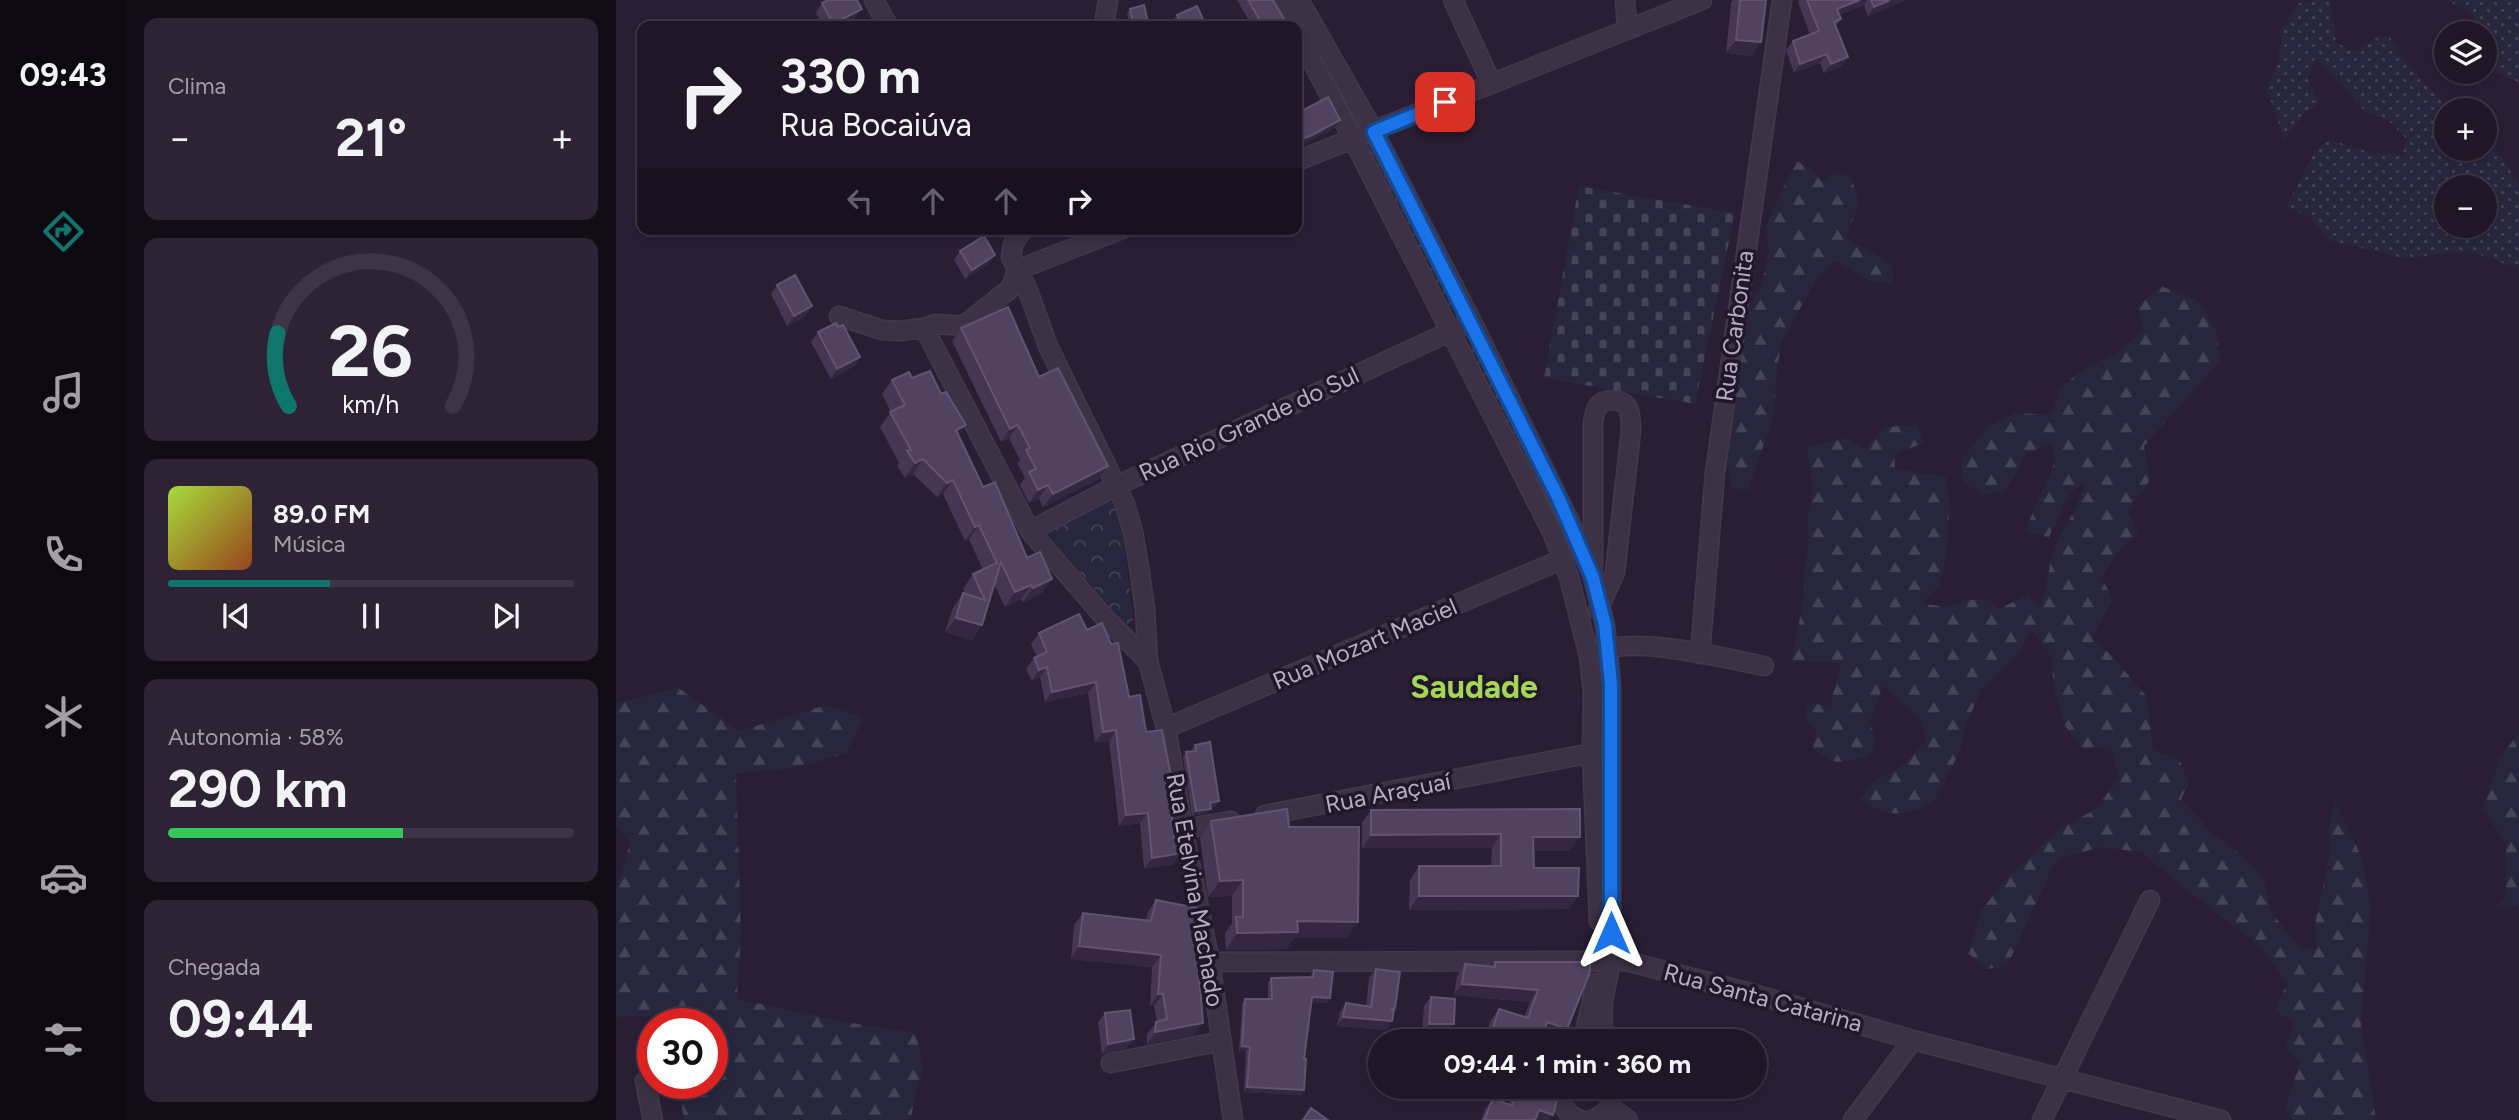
<!DOCTYPE html>
<html lang="pt">
<meta charset="utf-8">
<style>
:root{--surface:#201628;--page:#2d2334;--text:#f1f3f6;--muted:#a29fa8;--line:#3d3545;--accent:#0f766e}
body{margin:0;font-family:Figtree,sans-serif;background:var(--page);color:var(--text);height:100vh;display:flex;flex-direction:column;font-size:26px;white-space:nowrap}
*{box-sizing:border-box;margin:0}
p{font-size:23px;color:var(--muted)}
.icon{flex:none;width:38px;height:38px;fill:none;stroke:currentColor;stroke-width:2;stroke-linecap:round;stroke-linejoin:round}
.map{position:relative;flex:1;overflow:hidden}
.sheet{display:flex;flex-direction:column;gap:18px;padding:18px;background:#120c16;width:490px}
.sheet>*{flex:none}
.guide{position:absolute;left:21px;top:21px;width:665px;height:214px;border-radius:14px;box-shadow:0 4px 10px #0003,0 0 0 2px var(--line);background:#201628;color:var(--text);overflow:hidden}
.buttons{position:absolute;left:1818px;top:21px;display:grid;gap:14px}
.buttons a{display:grid;place-items:center;width:63px;height:63px;border-radius:50%;background:var(--surface);box-shadow:0 4px 10px #0003,0 0 0 2px var(--line);font-size:35px}
.speed{position:absolute;left:21px;top:1008px;display:flex;gap:14px;font-size:35px;font-weight:700;text-align:center}
.speed>*{display:grid;place-content:center;width:91px;height:91px;border-radius:50%;background:var(--surface);box-shadow:0 4px 10px #0003,0 0 0 2px var(--line);line-height:1}
.speed .limit{border:10px solid #d22;background:#fff;color:#111}
.pin{position:absolute;display:grid;place-items:center;width:60px;height:60px;color:#fff;margin:-30px;border-radius:14px;box-shadow:0 4px 10px #0006}
.me{position:absolute;width:77px;margin:-38px;rotate:0deg;stroke-linejoin:round;filter:drop-shadow(0 0 5px #0008)}
.turn{display:flex;align-items:center;gap:24px;height:147px;padding:0 28px;font-size:32px}
.turn .icon{width:91px;height:91px;stroke-width:2.5}
.turn b{display:block;font-size:49px;line-height:60px}
.lanes{display:flex;align-items:center;height:66px;padding:0 28px;background:#0003;justify-content:center;gap:35px;direction:ltr}
.lanes .off{opacity:.35}
.big{font-size:52px;font-weight:700;line-height:1.1}
.sheet .widget{flex:1;display:flex;flex-direction:column;justify-content:center;gap:10px;min-width:0;padding:0 24px;border-radius:14px;background:var(--page)}
.sheet .dial{align-items:center;gap:0}
.dial svg{height:182px;overflow:visible;fill:none;stroke:var(--line);stroke-width:7;stroke-linecap:round;text-anchor:middle}
.dial text{fill:var(--text);stroke:none}
.song{display:flex;align-items:center;gap:21px}
.cover{width:84px;height:84px;border-radius:10px;background:linear-gradient(135deg,hsl(80 70% 55%),hsl(20 70% 35%))}
.played{height:7px;border-radius:4px;background:linear-gradient(90deg,var(--accent) 40%,var(--line) 40%)}
.keys{display:flex;justify-content:space-around;direction:ltr}
.heat{display:flex;justify-content:space-between;align-items:center;font-size:38px;direction:ltr}
.charge{height:10px;border-radius:5px;background:linear-gradient(90deg,#34c759 58%,var(--line) 0)}
.trip{position:absolute;left:752px;top:1029px;width:399px;height:70px;border-radius:35px;background:var(--surface);box-shadow:0 4px 10px #0003,0 0 0 2px var(--line);font-weight:700;line-height:70px;text-align:center}
main{display:flex;flex:1;min-height:0}
.dock{display:flex;flex-direction:column;width:126px;justify-content:space-around;align-items:center;background:#0d0910;color:var(--muted)}
.dock .icon{width:49px;height:49px}
.dock .on{color:var(--accent)}
.dock b{font-size:32px;color:var(--text)}
.map>svg:first-child{display:block}
.grass{fill:url(#grass-dots);fill-rule:evenodd}
.forest{fill:url(#forest-firs)}
.cemetery{fill:url(#cemetery-stones)}
.park{fill:url(#park-crowns)}
.garden{fill:url(#garden-furrows)}
.lines{fill:none;stroke-linecap:round;stroke-linejoin:round}
.minor-casing{stroke:#43384c;stroke-width:21}
.minor{stroke:#3d3146;stroke-width:18}
.wall{fill:#453653}
.shaded-wall{fill:#352742}
.building{fill:#51425f;stroke:#62536f;stroke-width:2}
.route-casing{stroke:#114b97;stroke-width:18}
.route{stroke:#1a73e8;stroke-width:12}
.labels{text-anchor:middle;stroke-width:7;stroke-linejoin:round;paint-order:stroke}
.street-label{font-size:24px;fill:#b9abc4;stroke:#22172a}
.district-label{font-size:32px;font-weight:bold;fill:#a3d654;stroke:#22172a}
</style>
<main>
<nav class="dock">
<b>09:43</b>
<svg class="icon on" aria-label="directions" viewBox="0 0 24 24"><path d="M12 3l9 9-9 9-9-9zM9 14v-3h6M13 9l2 2-2 2"/></svg>
<svg class="icon" aria-label="music" viewBox="0 0 24 24"><path d="M9 18V5l10-2v13"/><circle cx="6" cy="18" r="3"/><circle cx="16" cy="16" r="3"/></svg>
<svg class="icon" aria-label="phone" viewBox="0 0 24 24"><path d="M5 4h4l2 5-3 2q2 4 5 5l2-3 5 2v4C11 20 4 13 5 4z"/></svg>
<svg class="icon" aria-label="climate" viewBox="0 0 24 24"><path d="M12 3v18M4 7l16 10M4 17L20 7"/></svg>
<svg class="icon" aria-label="car" viewBox="0 0 24 24"><path d="M5 17H2v-5l4-1 3-4h7l3 4 3 1v5h-3M9 17h6M6 11h13"/><circle cx="7" cy="17" r="2"/><circle cx="17" cy="17" r="2"/></svg>
<svg class="icon" aria-label="filters" viewBox="0 0 24 24"><path d="M4 7h16M4 17h16"/><circle cx="9" cy="7" r="2"/><circle cx="15" cy="17" r="2"/></svg>
</nav>
<section class="sheet">
<div class="widget"><p>Clima</p>
<div class="heat"><a>−</a><b class="big">21°</b><a>+</a></div>
</div>
<div class="widget dial"><svg viewBox="0 0 100 80">
<path d="M14 69A42 42 0 1 1 86 69"/>
<path d="M14 69A42 42 0 0 1 9 37" stroke="#0f766e"/>
<text x="50" y="56" font-size="32" font-weight="700">26</text>
<text x="50" y="72" font-size="11">km/h</text>
</svg></div>
<div class="widget">
<div class="song"><i class="cover"></i><div><b>89.0 FM</b><p>Música</p></div></div>
<div class="played"></div>
<div class="keys"><svg class="icon" aria-label="previous" viewBox="0 0 24 24"><path d="M18 5L8 12l10 7zM5 5v14"/></svg><svg class="icon" aria-label="pause" viewBox="0 0 24 24"><path d="M8 5v14M16 5v14"/></svg><svg class="icon" aria-label="next" viewBox="0 0 24 24"><path d="M6 5l10 7-10 7zM19 5v14"/></svg></div>
</div>
<div class="widget"><p>Autonomia · 58%</p><b class="big">290 km</b><div class="charge"></div></div>
<div class="widget"><p>Chegada</p><b class="big">09:44</b></div>
</section>
<div class="map">
<svg width="1903" height="1120" viewBox="0 0 1903 1120">
<defs>
<pattern id="grass-dots" width="8" height="8" patternUnits="userSpaceOnUse" patternTransform="scale(1.75)"><rect width="8" height="8" fill="#27263d"/><path d="M2 2h.1M6 6h.1" fill="none" stroke="#444357" stroke-width="1.8" stroke-linecap="round"/></pattern>
<pattern id="forest-firs" width="22" height="20" patternUnits="userSpaceOnUse" patternTransform="scale(1.75)"><rect width="22" height="20" fill="#27263d"/><path d="M5 1l3.5 6h-7zM16 11l3.5 6h-7z" fill="#444357"/></pattern>
<pattern id="cemetery-stones" width="16" height="16" patternUnits="userSpaceOnUse" patternTransform="scale(1.75)"><rect width="16" height="16" fill="#27263d"/><path d="M2 7V4a2 2 0 0 1 4 0v3zM10 15v-3a2 2 0 0 1 4 0v3z" fill="#444357"/></pattern>
<pattern id="park-crowns" width="20" height="18" patternUnits="userSpaceOnUse" patternTransform="scale(1.75)"><rect width="20" height="18" fill="#27263d"/><path d="M2 6a3 3 0 1 1 6 0M12 15a3 3 0 1 1 6 0" fill="none" stroke="#444357"/></pattern>
<pattern id="garden-furrows" width="10" height="10" patternUnits="userSpaceOnUse" patternTransform="scale(1.75)"><rect width="10" height="10" fill="#27263d"/><path d="M-1 1l2-2M0 10L10 0M9 11l2-2" fill="none" stroke="#444357"/></pattern>
</defs>
<rect width="100%" height="100%" fill="#2a1e35"/>
<path class="grass" d="M1699 0H1714L1720 43 1739 51 1762 37 1773 36 1795 68 1833 110H1830V149H1869V138L1877 144 1903 184V270L1893 265 1856 252 1828 253 1791 259 1712 240 1694 217 1670 207 1699 151 1713 139 1755 153 1787 155 1790 138 1772 120 1749 112 1735 94 1699 58 1692 79 1703 103C1682 114 1684 125 1667 140L1660 113 1650 90 1662 64 1667 28 1683 3ZM1830 187H1869V226H1830Z
M1829 0H1903V82L1881 73 1869 52V33H1862L1856 13Z"/>
<path class="forest" d="M1181 161 1199 172 1205 181 1221 172 1235 177 1243 203 1230 238 1276 264 1277 283 1256 282 1219 261 1202 276 1165 343 1160 377 1158 416 1132 490 1116 488 1111 464 1124 369 1128 316 1146 284 1153 250 1150 227 1164 194Z
M1545 286 1582 300 1600 330 1605 360 1528 446 1534 480 1512 512 1522 533 1500 554 1486 578 1497 600 1476 637 1499 659 1531 697 1537 750 1563 759 1573 782 1565 799 1596 833 1627 856 1648 880 1655 912 1683 947 1701 949 1699 924 1713 857V829L1719 801 1746 858 1755 908 1745 1024 1760 1120H1677L1669 1108 1684 1062 1669 1048 1678 1021 1658 1012 1671 983 1642 944 1569 889 1525 852 1486 847 1442 858C1422 894 1409 931 1390 967L1369 969 1352 953 1365 911 1388 881 1447 826 1479 810 1503 778 1495 749 1465 748 1448 724 1438 689 1435 656 1416 630 1402 654 1366 689 1351 722 1344 751 1317 803C1285 816 1275 819 1244 800L1257 782 1284 767 1310 741 1307 723 1267 685 1254 722 1260 743 1254 756C1228 763 1218 767 1197 749L1200 730 1189 718 1192 704 1214 705 1225 663 1176 661 1188 595V572L1193 542 1191 519 1197 489 1191 447 1232 438 1249 449 1269 427 1301 425 1308 443 1278 454 1279 469 1330 477 1334 505 1330 558 1323 587 1305 603 1328 607 1352 600 1372 599 1383 609 1413 594 1423 607C1432 590 1431 571 1437 553 1445 527 1464 510 1469 481L1455 492 1433 537 1408 532 1439 462 1435 443 1410 455 1390 490 1367 495 1346 481V460L1370 428 1399 413 1434 415 1445 387 1470 367 1500 353 1527 331 1522 306Z
M61 687 123 731 211 705 248 718 230 753 181 768 120 773 125 934 121 999 230 1022 300 1033 307 1068 297 1106 295 1120H68L62 1083H96V1024H51L50 1015 0 1017V889L14 843 0 826V704Z
M1903 733V906L1880 908 1890 896V845L1867 808 1885 756Z"/>
<path class="cemetery" d="M963 186 1119 213 1079 404 928 378Z"/>
<path class="park" d="M494 501H498L504 513 517 619 516 623 512 624 503 618 431 534 435 529Z"/>
<path class="garden" d="M753 144 841 309 839 315 835 314 750 146Z
M855 344 860 345 955 543 954 546 951 547 855 352 853 347Z"/>
<g class="lines">
<defs>
<path id="minor" d="M258 0 272 26
M663 0 677 26
M683 0 758 132 856 322 953 520 977 577 989 625 995 684V960L987 1001 986 1041
M837 0 875 82
M1009 0 1011 28
M488 26 492 0
M681 33 737 139 937 534 953 577 973 656 977 692 976 753 983 921
M681 161 1086 0
M407 229 397 244 395 257 411 288 432 346 509 504 517 532 523 567 529 609 532 661 550 728 567 829 594 962 617 1120
M223 316 266 330 283 331 308 328 320 324 347 326 395 288 401 270 506 229
M308 328 414 531 488 617 532 661
M414 531 500 486 844 327
M977 567V423C978 418 979 410 982 406 989 398 1007 398 1012 408 1015 415 1015 424 1015 431L999 572 982 610
M983 652C1018 635 1108 658 1148 666
M1084 654 1099 473 1166 0
M550 728 947 559
M649 815 976 753
M567 829 615 821
M594 962 1010 961 1134 993 1297 1040 1605 1120
M967 1041 980 983
M495 1063 606 1041
M29 1081 37 1120
M946 1087C943 1102 949 1115 965 1120
M995 1107 1012 1120
M976 1120C992 1113 999 1104 996 1087
M1237 1120 1297 1040
M1426 1120 1534 900"/>
</defs>
<use href="#minor" class="minor-casing"/>
<use href="#minor" class="minor"/>
</g>
<path class="wall" d="M621 0H657L672 26H636Z
M1117 0H1150L1136 56 1110 53 1115 3Z
M1183 0H1290L1252 16 1248 5 1223 15 1225 19 1220 26 1232 57 1226 66 1208 73 1204 63 1178 73 1170 50 1177 41 1194 35 1182 2Z
M206 3 239 18 224 26H207L200 13Z
M514 9 533 26H514L511 13Z
M561 15 590 26H556L554 24Z
M344 251 372 264 349 279 338 260Z
M161 285 190 316 171 326 155 294Z
M222 327 244 357 238 366 215 379 195 342 202 332Z
M345 328 423 377 492 466 483 479 427 507 423 498 413 503 404 485 409 478 401 463 404 460 393 438 385 442 336 341Z
M296 378 343 435 367 487 426 593 406 603 405 599 389 607 378 584 366 625 356 640 329 632 337 608 347 593 349 594 347 589 357 574 367 570 353 539 349 541 327 494 321 497 297 474 289 478 281 466 283 463 264 427 275 412 266 394 276 380Z
M471 630 513 697 530 732 555 776 552 779 558 864 528 869 524 823 503 826 493 741 479 743 472 693 429 702 424 677 416 681 410 669 418 658 421 657 415 644 423 633Z
M579 745 600 806 594 807 591 813 576 816 567 757 570 752 576 751V749Z
M964 809 954 851H917L918 868 962 896 953 909 793 910 794 880 803 866H875L876 848H746V823L755 810Z
M595 821 673 827 731 938H678L670 949 610 950 609 933 616 923V896L592 897 584 838Z
M540 900 580 929 583 970 578 1035 531 1044V1034L541 1022 538 1006H534L536 967 455 959 458 925 467 913 530 920 532 912Z
M879 962H974L943 1040 927 1034 925 1041H868L875 1020 883 1009 908 1017 914 1002 838 995 841 976 849 964 876 967Z
M760 969 779 1008 770 1030 721 1026 724 1012 730 1003 750 1006 753 978Z
M698 970 714 998 711 1003 696 1002 688 1059V1090L685 1095 628 1092 630 1051H623L626 1004 629 999H652V983L655 978 694 977Z
M815 997 831 1033H806L808 1006Z
M489 1013 511 1048 486 1054 482 1022Z
M898 1087H943L933 1120H865L869 1110 877 1098 892 1104Z"/>
<path class="shaded-wall" d="M1244 0H1251L1248 5 1215 18 1221 9Z
M1274 0H1290L1252 16 1258 7Z
M246 9 239 18 224 26H216L217 24Z
M1120 40 1145 42 1136 56 1110 53Z
M1211 54 1204 63 1178 73 1184 64Z
M1232 57 1226 66 1208 73 1215 64Z
M724 120 717 129 681 147V141Z
M379 255 372 264 349 279 356 270Z
M196 306 190 316 171 326 178 316Z
M244 357 238 366 215 379 221 369Z
M350 425 339 440 340 430Z
M402 425 393 438 385 442 394 429Z
M307 459 297 474 289 478 299 463Z
M492 466 483 479 427 507 437 494Z
M337 480 327 494 321 497 331 483Z
M432 485 423 498 413 503 422 490Z
M363 525 353 539 349 541 359 527Z
M436 579 426 593 406 603 417 588Z
M415 585 405 599 389 607 399 592Z
M340 618 366 625 356 640 329 632Z
M431 667 424 677 416 681 423 670Z
M480 682 472 693 429 702 436 692Z
M500 730 493 741 479 743 487 732Z
M603 801 600 806 590 808 594 803Z
M595 809 591 813 576 816 580 811Z
M532 813 524 823 503 826 510 815Z
M885 834 876 848H746L755 835Z
M917 837H964L954 851H908Z
M566 853 558 864 528 869 536 858Z
M627 880 616 896 592 897 604 881Z
M803 896H962L953 909 793 910Z
M681 921 742 922 731 938H678L670 949 610 950 621 933Z
M463 946 545 955 536 967 455 959Z
M582 959 590 960 581 972Z
M846 984 922 990 914 1002 838 995Z
M542 994H547L538 1006H534Z
M696 997 714 998 711 1003 693 1002Z
M727 1017 776 1021 770 1030 721 1026Z
M931 1022 951 1029 943 1040 923 1033Z
M587 1023 578 1035 531 1044 539 1032Z
M813 1024H838L831 1033H806Z
M876 1031 907 1041H869Z
M518 1039 511 1048 486 1054 492 1044Z
M626 1046 634 1047 630 1051H623Z
M631 1087 688 1090 685 1095 628 1092Z
M923 1110 937 1115 933 1120H916Z"/>
<path class="building" d="M212 0H241L246 9 217 24 206 3Z
M632 0H657L672 26H643L646 24Z
M1124 0H1150L1145 42 1120 40Z
M1191 0H1244L1221 9 1225 19 1218 22 1232 57 1215 64 1211 54 1184 64 1177 41 1203 31Z
M1255 0H1274L1258 7Z
M528 5 533 26H518L514 9Z
M581 6 590 26H567L561 15Z
M681 42 687 53 681 57Z
M712 97 724 120 696 135 681 141V109L682 113Z
M368 236 379 255 356 270 344 251Z
M179 275 196 306 178 316 161 285Z
M392 307 423 377 442 368 492 466 437 494 432 485 422 490 413 472 420 469 410 450 414 448 402 425 394 429 345 328Z
M220 323 222 327 227 325 244 357 221 369 202 332Z
M314 371 325 394 330 392 350 425 340 430 367 487 379 482 411 558 424 552 436 579 417 588 415 585 399 592 385 562 366 625 340 618 347 593 369 600 357 574 381 563 363 525 359 527 337 480 331 483 307 459 299 463 291 451 295 450 274 412 289 405 276 380 293 372 296 378Z
M463 614 471 630 486 623 495 644 502 643 513 697 524 695 530 732 546 730 555 776H552L558 837 564 836 566 853 536 858 532 813 510 815 500 730 487 732 480 682 436 692 431 667 423 670 418 658 431 652 423 633Z
M594 742 603 801 594 803 595 809 580 811 570 752 580 751 579 745Z
M671 809 673 827H743L742 922 681 921 682 932 621 933 620 917H627V880L604 881 595 821Z
M964 809V837H917L918 868H963L962 896H803V866H885V834L755 835V810Z
M540 900 581 908 580 929 585 930 590 960 582 959 587 1023 539 1032 540 1022 551 1019 547 994H542L545 955 463 946 467 913 535 921Z
M879 962H974V972L951 1029 931 1022 925 1041H907L876 1031 883 1009 912 1018 922 990 846 984 849 964 879 967Z
M760 969 784 972 779 1008 775 1010H778L776 1021 727 1017 730 1003 755 1007Z
M698 970 717 972 714 998 696 997 688 1059H690L688 1090 631 1087 634 1047 626 1046 629 999H656L655 978 697 977Z
M815 997 839 999 838 1024H813Z
M514 1010 518 1039 492 1044 489 1013Z
M902 1087H943V1093L937 1115 923 1110 919 1120H868L877 1098 896 1106Z
M695 1108 712 1120H687Z"/>
<g class="lines">
<defs>
<path id="route" d="M829 102 758 132 942 497 977 578 989 625 995 684V933"/>
</defs>
<use href="#route" class="route-casing"/>
<use href="#route" class="route"/>
</g>
<g class="labels">
<g class="street-label">
<text transform="translate(1119 326) rotate(-82)" y="8">Rua Carbonita</text>
<text transform="translate(633 424) rotate(-25)" y="8">Rua Rio Grande do Sul</text>
<text transform="translate(749 644) rotate(-23)" y="8">Rua Mozart Maciel</text>
<text transform="translate(772 793) rotate(-11)" y="8">Rua Araçuaí</text>
<text transform="translate(579 890) rotate(80)" y="8">Rua Etelvina Machado</text>
<text transform="translate(1147 998) rotate(15)" y="8">Rua Santa Catarina</text>
</g>
<g class="district-label">
<text x="858" y="698">Saudade</text>
</g>
</g>
</svg>
<div class="buttons">
<a><svg class="icon" aria-label="layers" viewBox="0 0 24 24"><path d="M12 4l9 5-9 5-9-5zM3 14l9 5 9-5"/></svg></a>
<a>+</a>
<a>−</a>
</div>
<div class="speed"><div class="limit">30</div></div>
<div class="pin" style="left:829px;top:102px;background:#d93025"><svg class="icon" aria-label="arrive" viewBox="0 0 24 24"><path d="M6 21V4h12l-3 4 3 4H6"/></svg></div>
<svg class="me" style="left:995px;top:933px" viewBox="-20 -20 40 40"><path d="M0-17L14 15 0 8-14 15z" fill="#1a73e8" stroke="#fff" stroke-width="4"/></svg>
<div class="trip">09:44 · 1 min · 360 m</div>
<div class="guide">
<div class="turn"><svg class="icon" aria-label="right" viewBox="0 0 24 24"><path d="M7 20v-9h11M14 6l5 5-5 5"/></svg><div><b>330 m</b>Rua Bocaiúva</div></div>
<div class="lanes"><svg class="icon off" aria-label="left" viewBox="0 0 24 24"><path d="M17 20v-9H6M10 6l-5 5 5 5"/></svg><svg class="icon off" aria-label="ahead" viewBox="0 0 24 24"><path d="M12 20V5M6 11l6-6 6 6"/></svg><svg class="icon off" aria-label="ahead" viewBox="0 0 24 24"><path d="M12 20V5M6 11l6-6 6 6"/></svg><svg class="icon" aria-label="right" viewBox="0 0 24 24"><path d="M7 20v-9h11M14 6l5 5-5 5"/></svg></div>
</div>
</div>
</main>
